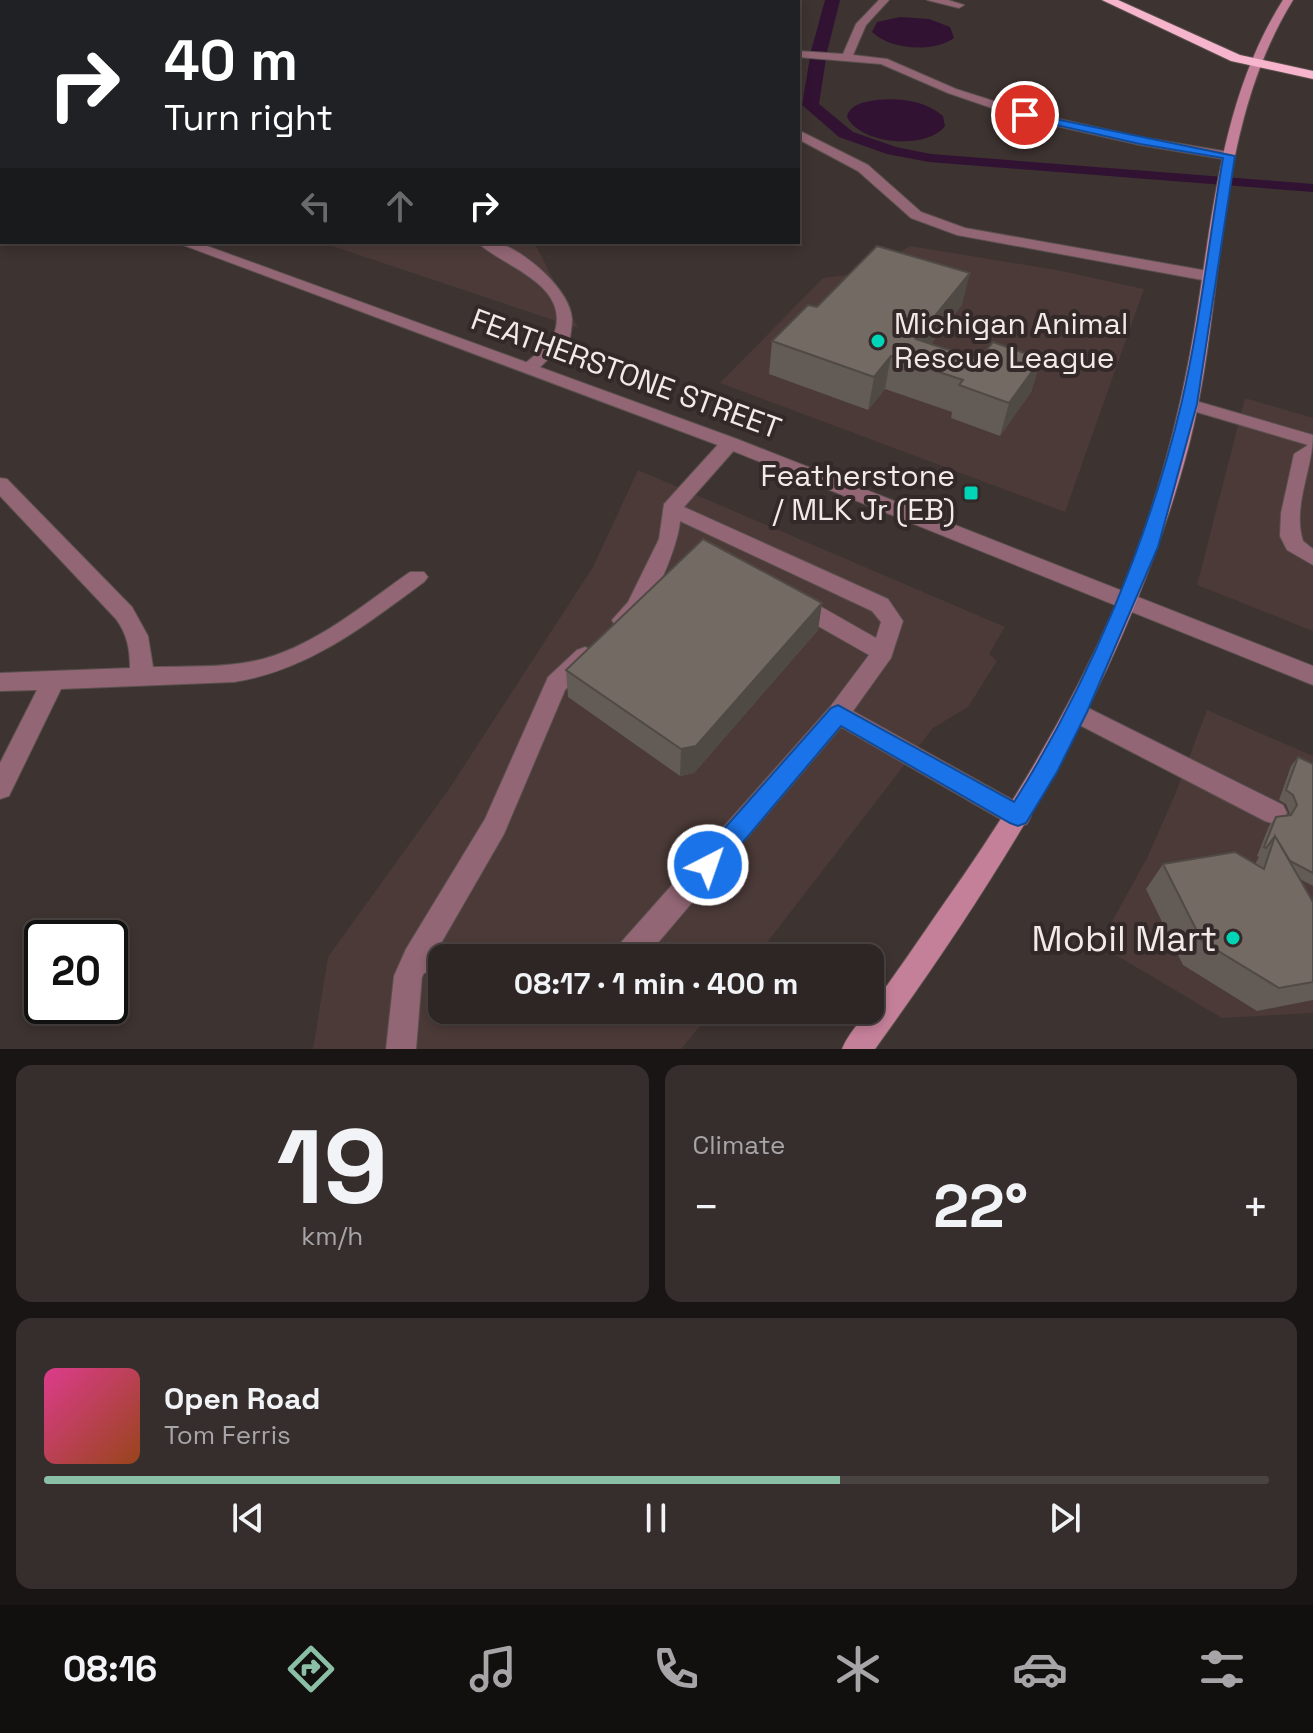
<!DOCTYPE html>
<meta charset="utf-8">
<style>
:root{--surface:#2e2625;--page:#362e2d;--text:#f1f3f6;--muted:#a7a5a7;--line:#494342;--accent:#8abfa5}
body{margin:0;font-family:"Space Grotesk",sans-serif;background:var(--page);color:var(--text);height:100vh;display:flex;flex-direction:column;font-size:30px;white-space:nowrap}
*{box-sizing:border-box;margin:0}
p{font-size:26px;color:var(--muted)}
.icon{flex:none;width:44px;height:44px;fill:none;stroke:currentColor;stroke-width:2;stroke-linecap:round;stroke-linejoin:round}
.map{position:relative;height:1049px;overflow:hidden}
.sheet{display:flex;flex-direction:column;gap:16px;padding:16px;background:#191514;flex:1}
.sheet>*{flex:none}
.top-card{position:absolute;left:0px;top:0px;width:800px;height:244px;box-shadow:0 4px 12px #0003,0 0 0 2px var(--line);background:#202124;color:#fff;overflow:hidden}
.speed{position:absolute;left:24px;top:920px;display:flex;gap:16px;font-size:40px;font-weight:700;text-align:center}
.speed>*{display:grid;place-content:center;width:104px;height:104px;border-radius:50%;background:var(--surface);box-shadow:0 4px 12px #0003,0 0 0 2px var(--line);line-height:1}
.speed .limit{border:4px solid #111;border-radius:12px;background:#fff;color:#111}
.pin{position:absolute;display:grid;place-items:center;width:68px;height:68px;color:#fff;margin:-34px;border:4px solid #fff;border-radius:50%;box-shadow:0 2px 8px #0007}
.me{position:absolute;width:88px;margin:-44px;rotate:41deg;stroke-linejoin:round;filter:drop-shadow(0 0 6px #0008)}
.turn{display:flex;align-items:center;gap:28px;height:168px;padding:0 32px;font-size:36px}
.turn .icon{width:104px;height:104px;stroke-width:2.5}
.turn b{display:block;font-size:56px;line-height:68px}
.lanes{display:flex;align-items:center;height:76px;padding:0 32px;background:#0003;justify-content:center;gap:40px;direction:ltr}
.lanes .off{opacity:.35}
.big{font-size:60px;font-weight:600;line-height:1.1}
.sheet .widget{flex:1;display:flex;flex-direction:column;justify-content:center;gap:12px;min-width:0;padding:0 28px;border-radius:16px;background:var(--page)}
.sheet .dial{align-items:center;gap:0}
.dial b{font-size:104px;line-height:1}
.song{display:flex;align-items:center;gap:24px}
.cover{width:96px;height:96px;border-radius:12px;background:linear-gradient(135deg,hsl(330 70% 55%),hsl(20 70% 35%))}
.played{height:8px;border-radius:4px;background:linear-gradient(90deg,var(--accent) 65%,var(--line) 65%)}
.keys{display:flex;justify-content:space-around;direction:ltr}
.heat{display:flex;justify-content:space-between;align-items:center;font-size:44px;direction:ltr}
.sheet .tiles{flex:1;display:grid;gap:16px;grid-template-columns:1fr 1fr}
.widget:last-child{grid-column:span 2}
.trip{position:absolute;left:428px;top:944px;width:456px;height:80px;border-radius:16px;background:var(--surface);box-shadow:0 4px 12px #0003,0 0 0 2px var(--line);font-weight:600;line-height:80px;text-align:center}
.tab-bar{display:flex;height:128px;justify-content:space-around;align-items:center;background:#120f0f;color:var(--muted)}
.tab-bar .icon{width:56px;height:56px}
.tab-bar .selected{color:var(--accent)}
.tab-bar b{font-size:36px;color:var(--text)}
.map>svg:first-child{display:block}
.built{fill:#4b3a38}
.water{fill:#321233}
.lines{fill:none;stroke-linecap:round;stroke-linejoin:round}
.service-casing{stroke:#5a504e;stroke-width:2}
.minor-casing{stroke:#5a504e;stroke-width:2}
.tertiary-casing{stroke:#5a504e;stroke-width:2}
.secondary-casing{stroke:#5a504e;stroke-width:2}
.motorway-casing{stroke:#5a504e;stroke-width:2}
.service{fill:#926675;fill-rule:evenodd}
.minor{fill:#926675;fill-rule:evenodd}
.tertiary{fill:#926675;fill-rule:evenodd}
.secondary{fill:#c58099;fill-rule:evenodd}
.motorway{fill:#f6b5cc;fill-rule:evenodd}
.wall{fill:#635b55}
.shaded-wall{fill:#504a45}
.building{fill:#736a63;stroke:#504a45;stroke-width:2}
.route{fill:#1a73e8;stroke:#114b97;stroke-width:2}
.poi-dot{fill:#00d5b7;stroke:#332928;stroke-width:3}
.labels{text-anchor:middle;stroke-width:8;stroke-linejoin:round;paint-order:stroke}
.poi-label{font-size:30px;fill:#f1eae9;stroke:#332928;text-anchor:start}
.street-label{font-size:30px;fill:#f1eae9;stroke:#332928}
.near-poi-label{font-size:36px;fill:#f1eae9;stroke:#332928;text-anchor:end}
</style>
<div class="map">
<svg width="1313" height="1049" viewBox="0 0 1313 1049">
<rect width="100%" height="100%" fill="#3d3331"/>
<path class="built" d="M0 0H604L2 2V136Z
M320 242H534L578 328 550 319Z
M910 246 1057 270 1144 289 1065 512 720 383 823 278 855 274 889 259Z
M1245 398 1313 418V631L1197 585Z
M638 470 1005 627 989 654 997 661 968 707 933 728 755 958H442V1010H713L681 1049H313L328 957 449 789 593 567Z
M1207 710 1313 756V1013L1222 1018 1099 945 1147 858 1176 792Z"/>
<path class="water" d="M825 0H840L827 52 819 104 853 132 896 147 931 154 1313 184V192L929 162 887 154 839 137 802 105 811 51Z
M900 17 929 19 950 27 954 38C933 53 891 50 872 32L877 22Z
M876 100C899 98 924 100 943 116L945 126C927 150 861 145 847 117 850 104 864 102 876 100Z"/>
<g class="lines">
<defs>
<path id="service" d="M211 0H227L210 2Z
M301 0H315L300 2Z
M364 0H374V2H364Z
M787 0H797V2H787Z
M879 0H889L866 25 853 55 887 59 956 89 1028 112 1140 137 1229 152 1235 156 1229 160 1140 145 1021 118 948 93 881 64 798 57V51L843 54 856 24Z
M927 0H948L964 5 959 8Z
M0 67H2V73H0Z
M798 130 868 165 921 212 965 228 1208 271 1216 276 1208 281 957 235 911 218 858 171 798 139Z
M477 242C482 242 490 241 496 242 524 250 570 289 572 319 572 325 571 332 570 338L534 373 528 374 520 369C528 358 550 347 554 334 572 284 501 266 477 242Z
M1189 399 1313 435C1313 469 1292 506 1303 541L1313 549V565L1287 550 1280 536 1281 513 1294 454 1308 445 1183 408 1180 404 1183 400Z
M730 437 739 443 737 447 684 507 888 599 903 621 891 658 853 711 1027 808 1031 816 1027 824 1018 827 1009 824 841 727 645 958H612L616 948 830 707 869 655 788 609 785 603 788 597H804L876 638 881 622 872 611 680 521C679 545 645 635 615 626L612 620 628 602 659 539 664 504 723 439Z
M585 647 593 650 596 656 565 690 504 834 440 945 452 949 456 958H442V973H424L422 977 416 1049H386L394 976 406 949 485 819 548 677 577 650Z
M1076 702 1283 805 1287 813 1283 821 1274 824 1265 821 1068 719 1064 712 1068 705Z"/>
<path id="minor" d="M0 478 7 479 132 607 148 636 153 667C189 666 228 668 263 659 318 644 364 604 410 572H424L428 577 424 582C364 626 309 670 234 682L61 689 9 796 0 799V763L37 690 0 691V673L130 668C130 649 127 634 116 619L0 496Z"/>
<path id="tertiary" d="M0 172 2 173V181L0 180Z
M175 242H196L737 439 1313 666V685L723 447Z"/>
<path id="secondary" d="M1283 0H1293C1211 133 1227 298 1189 445 1130 669 1009 863 875 1049H842C848 1034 860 1022 869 1010 894 977 920 938 945 902 1010 810 1069 712 1114 609 1149 527 1174 441 1190 354 1212 234 1216 106 1283 0Z"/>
<path id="motorway" d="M1102 0H1118L1240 55 1313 71V79L1231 61Z"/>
</defs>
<use href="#service" class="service-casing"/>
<use href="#minor" class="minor-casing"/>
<use href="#tertiary" class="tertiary-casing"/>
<use href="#secondary" class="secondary-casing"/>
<use href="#motorway" class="motorway-casing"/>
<use href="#service" class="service"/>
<use href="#minor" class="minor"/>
<use href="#tertiary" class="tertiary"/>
<use href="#secondary" class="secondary"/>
<use href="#motorway" class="motorway"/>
</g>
<path class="wall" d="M75 0H188L180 2H79Z
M2 76V104L0 103V77Z
M962 305 931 344 979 360 1041 359 1031 392 1000 436 951 418 952 412 885 389 868 410 769 374 772 341 817 307Z
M822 603 818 630 694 773 680 776 568 697 566 670Z
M1298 757 1313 764V886L1300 879 1313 902V1000L1257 1011 1183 965 1146 889 1163 864H1255L1259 857 1257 856 1269 826 1276 817 1290 814 1286 804 1279 800 1291 766Z"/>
<path class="shaded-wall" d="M111 0H188L180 2H111Z
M970 273 962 305 915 364 916 339Z
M891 356 885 389 868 410 874 377Z
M1041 359 1031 392 1000 436 1009 403Z
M822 603 818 630 694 773 680 776 681 749Z"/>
<path class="building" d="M2 76V93L0 92V77Z
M877 246 970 273 916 339 979 360 993 342 1041 359 1009 403 959 385 963 380 891 356 874 377 772 341 808 305 817 307Z
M703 539 822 603 696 746 681 749 566 670Z
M1298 757 1313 764V873L1290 861 1275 836 1266 848 1264 847 1276 817 1291 815 1297 805 1293 795 1286 790Z
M1275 836 1313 902V982L1279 988 1202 941 1163 864 1235 852 1264 869Z"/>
<path class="route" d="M1021 112 1235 156 1197 404 1158 547 1087 712 1057 772 1026 823 1018 826 1010 823 841 726 717 873 708 876 699 873 696 865 699 857 831 708 838 705 1014 802C1088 685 1149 539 1181 405 1200 324 1209 240 1223 158L1140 144 1021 117Z"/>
<g class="poi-dot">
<circle cx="878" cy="341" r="8"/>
<rect x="963" y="485" width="16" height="16" rx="4"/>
<circle cx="1233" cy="938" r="8"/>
</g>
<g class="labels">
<g class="poi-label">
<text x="894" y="334">Michigan Animal<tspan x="894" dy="34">Rescue League</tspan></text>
<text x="955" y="486" text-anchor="end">Featherstone<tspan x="955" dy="34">/ MLK Jr (EB)</tspan></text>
</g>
<g class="street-label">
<text transform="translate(626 374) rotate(20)" y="10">FEATHERSTONE STREET</text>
</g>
<g class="near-poi-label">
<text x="1217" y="951">Mobil Mart</text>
</g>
</g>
</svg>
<div class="speed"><div class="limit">20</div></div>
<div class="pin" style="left:1025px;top:115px;background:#d93025"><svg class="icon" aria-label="arrive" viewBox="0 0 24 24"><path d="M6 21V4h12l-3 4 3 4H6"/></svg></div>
<svg class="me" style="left:708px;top:865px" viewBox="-20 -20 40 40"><circle r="17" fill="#1a73e8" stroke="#fff" stroke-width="3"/><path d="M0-11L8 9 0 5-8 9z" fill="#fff"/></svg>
<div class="trip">08:17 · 1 min · 400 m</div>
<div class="top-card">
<div class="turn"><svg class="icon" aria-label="right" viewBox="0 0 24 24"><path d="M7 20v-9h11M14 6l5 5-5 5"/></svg><div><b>40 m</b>Turn right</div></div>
<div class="lanes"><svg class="icon off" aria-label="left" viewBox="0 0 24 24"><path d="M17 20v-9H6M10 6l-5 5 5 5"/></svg><svg class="icon off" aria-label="ahead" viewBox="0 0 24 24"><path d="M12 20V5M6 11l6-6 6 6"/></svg><svg class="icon" aria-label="right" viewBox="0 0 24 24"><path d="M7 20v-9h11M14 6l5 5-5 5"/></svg></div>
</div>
</div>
<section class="sheet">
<div class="tiles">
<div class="widget dial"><b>19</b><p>km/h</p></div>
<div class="widget"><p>Climate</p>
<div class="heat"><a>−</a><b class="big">22°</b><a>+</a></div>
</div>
<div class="widget">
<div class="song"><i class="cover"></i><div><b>Open Road</b><p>Tom Ferris</p></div></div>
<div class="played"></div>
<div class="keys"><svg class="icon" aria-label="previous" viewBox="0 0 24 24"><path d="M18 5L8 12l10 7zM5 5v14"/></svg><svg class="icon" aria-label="pause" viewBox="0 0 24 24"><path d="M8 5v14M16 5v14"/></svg><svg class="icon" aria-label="next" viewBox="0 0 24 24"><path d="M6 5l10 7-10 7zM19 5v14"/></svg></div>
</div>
</div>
</section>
<nav class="tab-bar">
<b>08:16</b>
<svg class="icon selected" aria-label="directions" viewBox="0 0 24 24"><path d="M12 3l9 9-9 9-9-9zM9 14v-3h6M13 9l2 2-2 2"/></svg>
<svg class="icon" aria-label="music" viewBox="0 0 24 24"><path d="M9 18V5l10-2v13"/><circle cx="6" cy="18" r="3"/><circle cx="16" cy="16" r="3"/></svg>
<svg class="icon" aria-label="phone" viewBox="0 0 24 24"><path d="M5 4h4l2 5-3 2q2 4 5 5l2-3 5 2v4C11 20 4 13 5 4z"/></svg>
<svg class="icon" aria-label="climate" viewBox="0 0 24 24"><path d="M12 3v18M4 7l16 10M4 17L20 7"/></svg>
<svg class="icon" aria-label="car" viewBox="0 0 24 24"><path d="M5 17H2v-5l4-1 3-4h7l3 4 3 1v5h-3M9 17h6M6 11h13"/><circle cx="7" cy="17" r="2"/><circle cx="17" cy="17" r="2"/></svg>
<svg class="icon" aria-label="filters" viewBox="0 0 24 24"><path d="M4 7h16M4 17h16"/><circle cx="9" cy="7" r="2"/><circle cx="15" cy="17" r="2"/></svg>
</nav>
